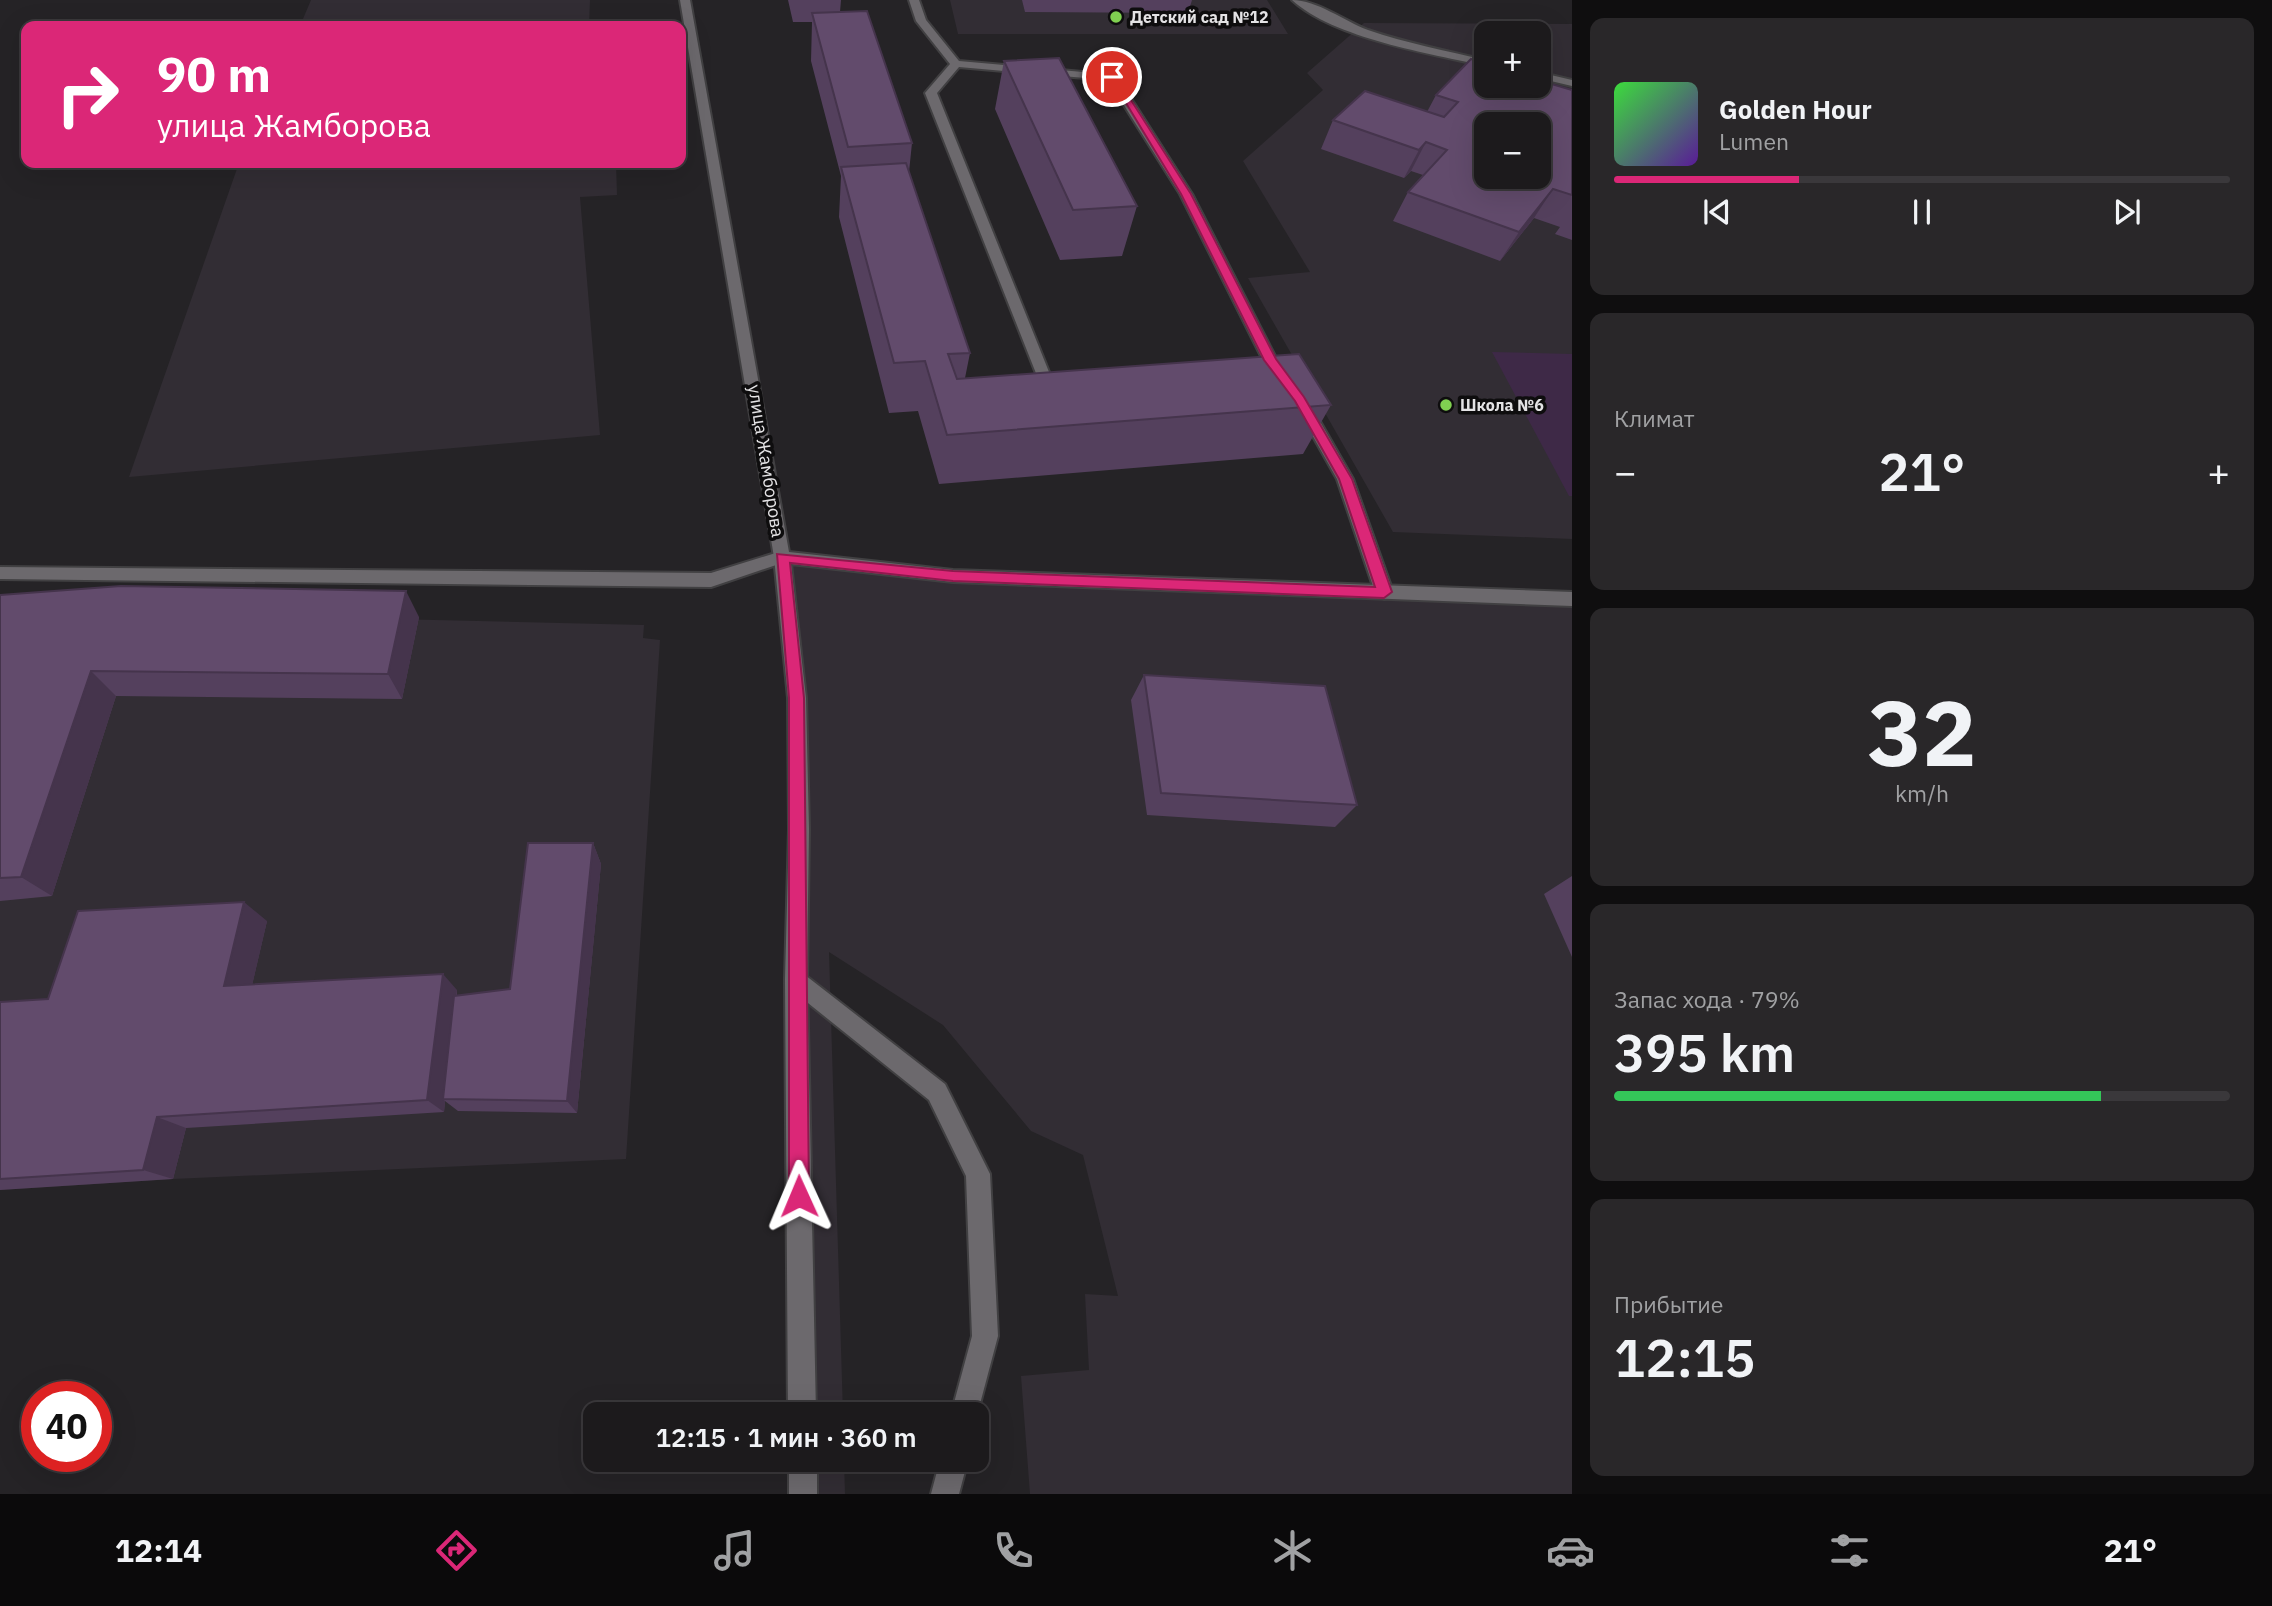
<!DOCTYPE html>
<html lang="ru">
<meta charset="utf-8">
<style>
:root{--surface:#1c1a1c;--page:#292729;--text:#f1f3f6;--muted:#a0a1a3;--line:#3a383b;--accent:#db2777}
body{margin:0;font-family:"IBM Plex Sans",sans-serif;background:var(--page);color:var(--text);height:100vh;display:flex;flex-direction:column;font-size:26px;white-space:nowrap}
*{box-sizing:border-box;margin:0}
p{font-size:23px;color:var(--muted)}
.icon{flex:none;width:38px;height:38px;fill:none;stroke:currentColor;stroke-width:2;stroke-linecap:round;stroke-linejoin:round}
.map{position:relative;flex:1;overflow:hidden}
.drawer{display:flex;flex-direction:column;gap:18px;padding:18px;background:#0f0e0f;width:700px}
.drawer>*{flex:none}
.banner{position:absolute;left:21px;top:21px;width:665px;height:147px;border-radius:14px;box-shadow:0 7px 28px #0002,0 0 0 2px var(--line);background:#db2777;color:#fff;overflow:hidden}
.tools{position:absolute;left:1474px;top:21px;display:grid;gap:14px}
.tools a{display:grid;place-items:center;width:77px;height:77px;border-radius:14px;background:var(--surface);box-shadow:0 7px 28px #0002,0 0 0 2px var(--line);font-size:35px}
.speed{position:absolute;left:21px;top:1381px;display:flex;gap:14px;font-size:35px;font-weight:700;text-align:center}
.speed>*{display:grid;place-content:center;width:91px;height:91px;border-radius:50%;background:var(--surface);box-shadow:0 7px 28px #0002,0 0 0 2px var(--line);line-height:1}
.speed .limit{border:10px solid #d22;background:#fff;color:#111}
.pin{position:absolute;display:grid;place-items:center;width:60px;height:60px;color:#fff;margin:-30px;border:4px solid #fff;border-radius:50%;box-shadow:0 2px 7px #0007}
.me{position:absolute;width:77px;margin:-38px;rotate:359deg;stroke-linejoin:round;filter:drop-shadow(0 0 5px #0008)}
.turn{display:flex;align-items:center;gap:24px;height:147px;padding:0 21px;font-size:32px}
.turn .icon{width:91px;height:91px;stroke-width:2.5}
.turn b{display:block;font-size:49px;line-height:60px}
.big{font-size:52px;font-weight:600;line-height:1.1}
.drawer .tile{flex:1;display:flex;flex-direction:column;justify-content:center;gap:10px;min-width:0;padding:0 24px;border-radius:14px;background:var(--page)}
.drawer .dial{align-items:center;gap:0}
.dial b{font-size:91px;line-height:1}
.song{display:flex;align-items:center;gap:21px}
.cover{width:84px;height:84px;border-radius:10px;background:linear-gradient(135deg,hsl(120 70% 55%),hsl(270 70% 35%))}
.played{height:7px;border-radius:4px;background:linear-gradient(90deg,var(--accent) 30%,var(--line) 30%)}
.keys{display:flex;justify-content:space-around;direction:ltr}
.heat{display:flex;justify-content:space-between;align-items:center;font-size:38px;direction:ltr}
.charge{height:10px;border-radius:5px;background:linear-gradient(90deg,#34c759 79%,var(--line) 0)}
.trip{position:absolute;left:583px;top:1402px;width:406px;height:70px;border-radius:14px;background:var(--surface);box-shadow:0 7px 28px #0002,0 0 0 2px var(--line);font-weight:600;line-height:70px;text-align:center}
.menu{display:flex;height:112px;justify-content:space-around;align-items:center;background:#0b0a0b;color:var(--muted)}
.menu .icon{width:49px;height:49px}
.menu .active{color:var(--accent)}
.menu b{font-size:32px;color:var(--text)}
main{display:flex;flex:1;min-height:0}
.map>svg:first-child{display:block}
.built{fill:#322d34;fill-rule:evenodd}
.green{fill:#3e2947}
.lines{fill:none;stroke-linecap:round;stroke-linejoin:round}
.service-casing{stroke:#414042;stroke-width:4}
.tertiary-casing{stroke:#414042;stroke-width:4}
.service{fill:#6c696d;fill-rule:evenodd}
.tertiary{fill:#6c696d;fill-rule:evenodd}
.wall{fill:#54405d}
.shaded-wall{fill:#45344c}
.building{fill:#624b6c;stroke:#45344c;stroke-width:2;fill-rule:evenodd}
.route{fill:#db2777;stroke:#8e194d;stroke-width:2}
.poi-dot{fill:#80d051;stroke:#0e0d0e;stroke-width:2.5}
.labels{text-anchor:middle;stroke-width:7;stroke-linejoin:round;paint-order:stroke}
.far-poi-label{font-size:16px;font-weight:bold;fill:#e4e3e5;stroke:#0e0d0e;text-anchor:start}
.street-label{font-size:18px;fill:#e4e3e5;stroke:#0e0d0e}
</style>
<main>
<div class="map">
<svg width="1572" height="1494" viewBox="0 0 1572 1494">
<rect width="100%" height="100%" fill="#252326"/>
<path class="built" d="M311 0H590L589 26H300Z
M950 0H1267L1288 34H958Z
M1364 23 1572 24V539L1393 532 1248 278 1310 272 1243 161 1323 90 1307 73ZM1486 33H1538V86H1486ZM1486 124H1538V177H1486Z
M239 163H616L617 195 580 197 600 435 129 477Z
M782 557 953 576 1572 599V1494H1030L1021 1376 1089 1370 1085 1294 1118 1296 1083 1155 1031 1131 943 1025 829 952 843 1414H802L799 829Z
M0 602 144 613 644 625 643 638 660 640 626 1159 173 1179 0 1190Z
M803 1460H844L845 1494H803Z"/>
<path class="green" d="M1492 352 1572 354V496H1569Z"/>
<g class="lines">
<defs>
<path id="service" d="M909 0H919L926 20 959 61 1116 75 1192 194 1276 358 1290 377 1288 380H1278L1263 360 1180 194 1108 80 959 67 937 93 1053 382 1062 387 1055 392 1043 391 925 93 950 64 916 21Z
M1292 0C1317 0 1344 21 1368 30 1406 43 1446 51 1486 60V66C1431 54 1333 38 1292 0Z
M1538 72 1572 80V86L1538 78Z
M1305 403 1310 404 1353 479 1393 592 1390 597 1384 599 1375 592 1337 479 1297 408Z
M782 551 790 557 788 561 711 587 0 579V567L711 573Z
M796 968 945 1084 990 1174 998 1336 976 1419V1414H951L972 1336 966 1176 929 1100 788 987 785 979 788 971Z
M940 1460H968L959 1494H931Z"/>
<path id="tertiary" d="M680 0H690L789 552 953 570 1572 592V606L953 582 791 564 806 698 809 829 807 979 816 1414H788L785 979 789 829 788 698 774 557Z
M789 1460H817V1494H789Z"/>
</defs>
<use href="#service" class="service-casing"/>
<use href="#tertiary" class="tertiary-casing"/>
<use href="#service" class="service"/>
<use href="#tertiary" class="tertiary"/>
</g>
<path class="wall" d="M788 0H841L840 12 912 143 909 172 970 353 965 378 1331 405 1303 454 939 484 918 411 889 413 839 217 841 176 811 61 812 22H793Z
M1022 0H1192L1188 13 1025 12Z
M1004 61 1137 206 1122 256 1060 260 995 109Z
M1572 90V240L1555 234 1560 227 1534 218 1500 261 1393 221 1408 192 1423 175 1411 171 1404 178 1321 149 1333 120 1427 112 1436 95Z
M0 595 419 617 402 699 116 696 52 896 0 901Z
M1144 675 1357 805 1335 827 1147 815 1131 700Z
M593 843 601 864 577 1113 458 1111 445 1101 444 1112 186 1128 173 1179 0 1190V1002L48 999 267 921 252 985 457 990V996L510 989Z
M1572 876V957L1544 894Z"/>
<path class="shaded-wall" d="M1426 142 1411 171 1404 178 1419 150Z
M1553 189 1534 218 1500 261 1519 232Z
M406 591 419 617 402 699 388 674Z
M91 671 116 696 52 896 21 877Z
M593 843 601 864 577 1113 567 1101Z
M244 902 267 921 248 1003 224 986Z
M443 974 457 990 445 1099H443L445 1101 444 1112 427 1100Z
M157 1117 186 1128 173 1179 143 1170Z"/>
<path class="building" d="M867 11 912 143 848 147 812 13Z
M1059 58 1137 206 1073 210 1004 61Z
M1471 59 1486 64V86H1538V80L1572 90V195L1553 189 1519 232 1408 192 1447 150 1426 142 1419 150 1333 120 1365 91 1444 117 1458 102 1436 95ZM1486 124H1538V177H1486Z
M906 163 970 353 948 354 957 379 1299 354 1331 405 947 435 925 361 894 363 841 167Z
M121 586 406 591 388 674 91 671 21 877 0 878V595Z
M1144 675 1325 686 1357 805 1161 793Z
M528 843H593L567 1101 443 1099 454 996 510 989Z
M244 902 224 986 443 974 427 1100 157 1117 143 1170 0 1179V1002L48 999 78 911Z"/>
<path class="route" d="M1109 75H1115L1191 194 1276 359 1304 397 1352 479 1392 592 1384 598 953 581 790 563 804 698 809 1196 806 1204 799 1207 792 1204 789 1196V698L777 554 953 571 1375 587 1339 479 1295 401 1264 360 1181 194Z"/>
<g class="poi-dot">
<circle cx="1116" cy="17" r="7"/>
<circle cx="1446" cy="405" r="7"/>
</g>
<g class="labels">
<g class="far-poi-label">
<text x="1130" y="23">Детский сад №12</text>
<text x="1460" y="411">Школа №6</text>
</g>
<g class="street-label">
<text transform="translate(766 461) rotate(81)" y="6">улица Жамборова</text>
</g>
</g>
</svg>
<div class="tools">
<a>+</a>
<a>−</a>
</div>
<div class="speed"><div class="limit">40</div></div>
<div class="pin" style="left:1112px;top:77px;background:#d93025"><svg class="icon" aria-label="arrive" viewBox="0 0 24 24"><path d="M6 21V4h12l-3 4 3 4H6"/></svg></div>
<svg class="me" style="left:799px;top:1196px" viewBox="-20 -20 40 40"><path d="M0-17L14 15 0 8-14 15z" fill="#db2777" stroke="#fff" stroke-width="4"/></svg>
<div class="trip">12:15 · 1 мин · 360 m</div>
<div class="banner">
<div class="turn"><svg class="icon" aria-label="right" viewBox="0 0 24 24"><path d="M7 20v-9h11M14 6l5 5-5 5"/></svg><div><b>90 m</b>улица Жамборова</div></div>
</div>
</div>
<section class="drawer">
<div class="tile">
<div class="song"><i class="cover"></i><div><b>Golden Hour</b><p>Lumen</p></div></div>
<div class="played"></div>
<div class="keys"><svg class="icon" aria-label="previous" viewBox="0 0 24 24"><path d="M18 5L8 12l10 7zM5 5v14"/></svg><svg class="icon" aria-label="pause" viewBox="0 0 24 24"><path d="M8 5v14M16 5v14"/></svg><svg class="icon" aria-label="next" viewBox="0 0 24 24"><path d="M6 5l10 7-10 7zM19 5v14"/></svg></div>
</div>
<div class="tile"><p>Климат</p>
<div class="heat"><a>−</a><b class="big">21°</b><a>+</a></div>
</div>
<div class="tile dial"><b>32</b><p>km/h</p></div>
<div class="tile"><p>Запас хода · 79%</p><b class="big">395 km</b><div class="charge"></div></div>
<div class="tile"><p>Прибытие</p><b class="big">12:15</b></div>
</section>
</main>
<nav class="menu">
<b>12:14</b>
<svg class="icon active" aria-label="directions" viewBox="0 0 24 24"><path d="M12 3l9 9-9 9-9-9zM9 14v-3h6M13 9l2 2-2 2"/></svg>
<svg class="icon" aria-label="music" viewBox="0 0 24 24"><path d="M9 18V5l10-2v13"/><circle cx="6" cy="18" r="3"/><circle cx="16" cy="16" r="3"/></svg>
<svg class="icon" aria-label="phone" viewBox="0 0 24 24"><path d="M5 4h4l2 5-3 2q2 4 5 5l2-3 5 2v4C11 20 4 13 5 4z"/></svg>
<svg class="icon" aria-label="climate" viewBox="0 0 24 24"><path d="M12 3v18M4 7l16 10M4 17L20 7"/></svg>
<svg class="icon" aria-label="car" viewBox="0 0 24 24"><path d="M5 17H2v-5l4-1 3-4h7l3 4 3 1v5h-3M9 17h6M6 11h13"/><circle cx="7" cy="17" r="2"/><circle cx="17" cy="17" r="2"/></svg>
<svg class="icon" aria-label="filters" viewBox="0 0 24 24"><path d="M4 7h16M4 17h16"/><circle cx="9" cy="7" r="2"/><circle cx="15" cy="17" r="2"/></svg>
<b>21°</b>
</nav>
